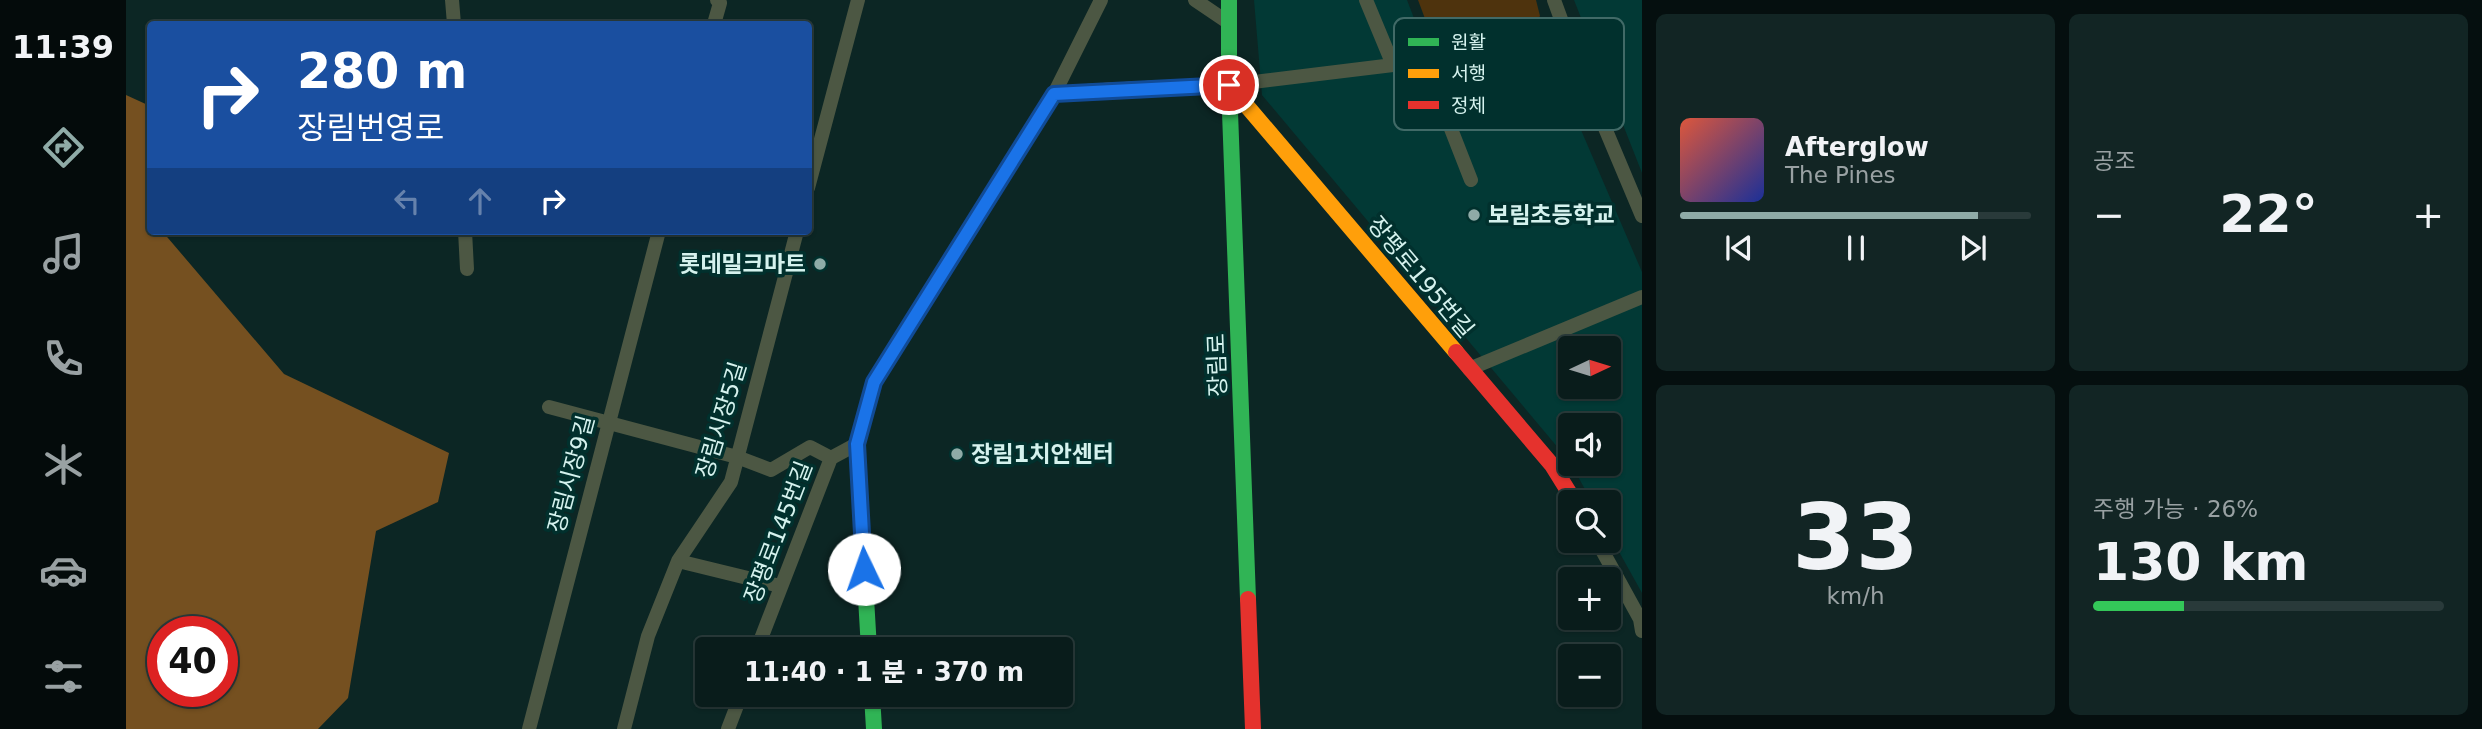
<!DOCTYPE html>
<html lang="ko">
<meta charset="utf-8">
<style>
:root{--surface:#091c1b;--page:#122524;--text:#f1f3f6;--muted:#99a1a3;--line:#293a3a;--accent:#8faba7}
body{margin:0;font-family:"DejaVu Sans","Noto Sans KR",sans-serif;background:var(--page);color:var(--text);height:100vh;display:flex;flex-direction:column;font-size:26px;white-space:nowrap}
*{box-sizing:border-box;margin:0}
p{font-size:23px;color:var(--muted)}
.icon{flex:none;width:38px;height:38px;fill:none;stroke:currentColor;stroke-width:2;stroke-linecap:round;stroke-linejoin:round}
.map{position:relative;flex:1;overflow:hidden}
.side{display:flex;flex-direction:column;gap:14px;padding:14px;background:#050f0f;width:840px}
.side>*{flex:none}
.top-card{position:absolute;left:21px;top:21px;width:665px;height:214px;border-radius:7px;box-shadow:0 2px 5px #0004,0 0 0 2px var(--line);background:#1a4fa0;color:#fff;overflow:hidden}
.needle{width:46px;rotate:86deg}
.buttons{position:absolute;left:1432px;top:336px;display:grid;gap:14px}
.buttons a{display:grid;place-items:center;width:63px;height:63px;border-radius:7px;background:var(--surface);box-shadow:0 2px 5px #0004,0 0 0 2px var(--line);font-size:35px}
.speed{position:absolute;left:21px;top:616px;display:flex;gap:14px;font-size:35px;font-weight:700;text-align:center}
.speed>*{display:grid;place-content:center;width:91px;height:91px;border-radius:50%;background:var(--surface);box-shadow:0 2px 5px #0004,0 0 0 2px var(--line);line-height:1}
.speed .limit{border:10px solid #d22;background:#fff;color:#111}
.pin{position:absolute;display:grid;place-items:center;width:60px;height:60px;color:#fff;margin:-30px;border:4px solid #fff;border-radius:50%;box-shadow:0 2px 7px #0007}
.me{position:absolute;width:77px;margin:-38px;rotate:357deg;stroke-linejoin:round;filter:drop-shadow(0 0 5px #0008)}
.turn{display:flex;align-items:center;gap:24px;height:147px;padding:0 35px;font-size:32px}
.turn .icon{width:91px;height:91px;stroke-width:2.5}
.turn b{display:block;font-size:49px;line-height:60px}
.lanes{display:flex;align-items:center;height:66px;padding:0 35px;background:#0003;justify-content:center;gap:35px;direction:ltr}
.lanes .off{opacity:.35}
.big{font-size:52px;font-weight:800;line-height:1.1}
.side .tile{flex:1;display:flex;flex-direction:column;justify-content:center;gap:10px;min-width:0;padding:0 24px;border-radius:10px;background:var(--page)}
.side .dial{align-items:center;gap:0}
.dial b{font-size:91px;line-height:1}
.song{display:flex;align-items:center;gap:21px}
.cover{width:84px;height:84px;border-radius:10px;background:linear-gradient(135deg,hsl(10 70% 55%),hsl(230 70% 35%))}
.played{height:7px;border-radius:4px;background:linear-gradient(90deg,var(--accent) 85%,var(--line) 85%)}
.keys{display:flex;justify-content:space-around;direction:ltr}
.heat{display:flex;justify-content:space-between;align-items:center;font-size:38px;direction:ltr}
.charge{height:10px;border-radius:5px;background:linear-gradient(90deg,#34c759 26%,var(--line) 0)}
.side .tiles{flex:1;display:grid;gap:14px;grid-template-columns:repeat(2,1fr)}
.trip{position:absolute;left:569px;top:637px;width:378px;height:70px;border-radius:7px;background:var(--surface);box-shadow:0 2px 5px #0004,0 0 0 2px var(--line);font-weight:800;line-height:70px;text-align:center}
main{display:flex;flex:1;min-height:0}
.tabs{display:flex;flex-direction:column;width:126px;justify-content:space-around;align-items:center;background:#040b0b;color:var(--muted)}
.tabs .icon{width:49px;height:49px}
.tabs .active{color:var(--accent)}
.tabs b{font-size:32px;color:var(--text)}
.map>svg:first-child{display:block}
.built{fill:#023935;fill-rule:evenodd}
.green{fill:#4e330d}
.forest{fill:#755020;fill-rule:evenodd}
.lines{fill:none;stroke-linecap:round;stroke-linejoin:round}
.street{stroke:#4c5743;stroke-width:14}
.fast{stroke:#30b455;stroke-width:16}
.slow{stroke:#ff9f0a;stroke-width:16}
.jam{stroke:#e5322d;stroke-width:16}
.route-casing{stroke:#114b97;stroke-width:18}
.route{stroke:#1a73e8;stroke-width:12}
.poi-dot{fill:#8faba7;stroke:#01302d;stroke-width:2.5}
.labels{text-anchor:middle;stroke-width:7;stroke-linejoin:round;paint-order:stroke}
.poi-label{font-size:23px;font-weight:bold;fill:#d5f2ee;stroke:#01302d;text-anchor:start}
.street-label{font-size:23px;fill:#d5f2ee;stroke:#01302d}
.key{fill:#01302d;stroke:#416a67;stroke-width:2}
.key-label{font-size:19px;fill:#d5f2ee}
</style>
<main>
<nav class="tabs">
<b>11:39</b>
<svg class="icon active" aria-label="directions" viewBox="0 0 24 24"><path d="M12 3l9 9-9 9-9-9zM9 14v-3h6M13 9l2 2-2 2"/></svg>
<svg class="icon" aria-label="music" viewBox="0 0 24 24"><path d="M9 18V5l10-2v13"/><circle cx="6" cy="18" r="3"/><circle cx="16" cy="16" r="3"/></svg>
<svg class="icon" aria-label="phone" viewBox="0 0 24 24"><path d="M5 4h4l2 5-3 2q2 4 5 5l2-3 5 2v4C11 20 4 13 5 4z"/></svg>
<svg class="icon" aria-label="climate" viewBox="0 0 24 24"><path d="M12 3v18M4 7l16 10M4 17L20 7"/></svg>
<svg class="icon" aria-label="car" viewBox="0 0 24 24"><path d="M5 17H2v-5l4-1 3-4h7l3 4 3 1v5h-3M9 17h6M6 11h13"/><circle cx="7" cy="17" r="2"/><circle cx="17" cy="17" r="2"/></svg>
<svg class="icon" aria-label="filters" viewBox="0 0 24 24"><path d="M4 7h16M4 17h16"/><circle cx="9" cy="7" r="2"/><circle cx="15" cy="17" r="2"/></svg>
</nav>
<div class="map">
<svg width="1516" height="729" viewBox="0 0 1516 729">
<rect width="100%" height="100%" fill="#0c2624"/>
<path class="built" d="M1128 0H1281L1308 70 1428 67 1516 272V593L1482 532V502H1466L1445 464H1482V425H1444V462L1136 95ZM1444 348H1482V387H1444Z
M1448 0H1516V173Z"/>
<path class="green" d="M1292 0H1410L1414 16 1385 55 1313 56Z"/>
<path class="forest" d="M0 95 24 106V231H36L158 374 323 453 312 502 250 531 222 698 192 729H0ZM37 632H96V691H37Z"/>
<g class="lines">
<path class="street" d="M326 0 328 24
M1069 0 1103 23
M1240 0 1267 65
M1428 0 1447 52 1516 216
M588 24 594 3 591 0
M1103 85 1267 65H1300
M928 94 975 0
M1345 180 1300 65 1447 52
M682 188 732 0
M339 231 341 269
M1343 369 1516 297
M423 407 611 457 645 470 684 447 705 458
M1471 541 1514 619 1516 631
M552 561 654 586
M631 649 705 458 731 444
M403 729 533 231
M498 729 522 636 552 561 605 482 671 231
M602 729 615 695"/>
<path class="fast" d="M1103 0V85L1122 599
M743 649 731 444 748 382 928 94 977 91
M746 695 748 729"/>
<path class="slow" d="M977 91 1103 85 1330 352"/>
<path class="jam" d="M1330 352 1426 465 1449 502
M1122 599 1127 729"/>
</g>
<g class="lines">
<defs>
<path id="route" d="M738 569 731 444 748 382 928 94 1103 85"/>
</defs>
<use href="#route" class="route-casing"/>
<use href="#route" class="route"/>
</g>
<g class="poi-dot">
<circle cx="1348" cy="215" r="7"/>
<circle cx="694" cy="264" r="7"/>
<circle cx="831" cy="454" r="7"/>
</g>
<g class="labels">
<g class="poi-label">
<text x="1362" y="223">보림초등학교</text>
<text x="680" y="272" text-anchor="end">롯데밀크마트</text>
<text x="845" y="462">장림1치안센터</text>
</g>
<g class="street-label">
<text transform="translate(1295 277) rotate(50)" y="8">장평로195번길</text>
<text transform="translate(1091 365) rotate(-92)" y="8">장림로</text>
<text transform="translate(595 420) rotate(-73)" y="8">장림시장5길</text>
<text transform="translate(445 474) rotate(-75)" y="8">장림시장9길</text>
<text transform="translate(652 532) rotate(-69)" y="8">장평로145번길</text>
</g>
</g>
<rect x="1268" y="18" width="230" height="112" rx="10" class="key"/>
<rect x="1282" y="38" width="31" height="8" fill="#30b455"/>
<rect x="1282" y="69" width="31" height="9" fill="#ff9f0a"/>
<rect x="1282" y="101" width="31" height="8" fill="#e5322d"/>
<g class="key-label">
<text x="1325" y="49">원활</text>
<text x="1325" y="80">서행</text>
<text x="1325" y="112">정체</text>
</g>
</svg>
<div class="buttons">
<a><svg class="needle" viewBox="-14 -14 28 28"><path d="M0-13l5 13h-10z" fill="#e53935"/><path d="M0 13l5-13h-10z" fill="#99a1a3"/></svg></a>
<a><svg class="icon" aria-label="sound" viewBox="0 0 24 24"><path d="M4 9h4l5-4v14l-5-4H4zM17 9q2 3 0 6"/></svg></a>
<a><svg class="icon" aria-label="search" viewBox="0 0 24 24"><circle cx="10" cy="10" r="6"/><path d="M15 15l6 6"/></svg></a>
<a>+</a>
<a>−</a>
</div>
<div class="speed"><div class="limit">40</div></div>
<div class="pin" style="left:1103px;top:85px;background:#d93025"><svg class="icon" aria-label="arrive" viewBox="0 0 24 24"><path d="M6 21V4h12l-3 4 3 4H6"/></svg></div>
<svg class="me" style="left:738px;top:569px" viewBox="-20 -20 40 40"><circle r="19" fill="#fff"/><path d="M0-13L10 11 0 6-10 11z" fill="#1a73e8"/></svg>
<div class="trip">11:40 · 1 분 · 370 m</div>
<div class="top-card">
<div class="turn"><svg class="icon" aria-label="right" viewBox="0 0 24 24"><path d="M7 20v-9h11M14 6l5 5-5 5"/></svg><div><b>280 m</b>장림번영로</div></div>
<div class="lanes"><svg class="icon off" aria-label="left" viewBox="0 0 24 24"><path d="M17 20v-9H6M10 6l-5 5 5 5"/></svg><svg class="icon off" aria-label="ahead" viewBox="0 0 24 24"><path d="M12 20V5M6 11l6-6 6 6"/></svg><svg class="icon" aria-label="right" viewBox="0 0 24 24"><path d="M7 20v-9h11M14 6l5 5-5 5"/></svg></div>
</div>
</div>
<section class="side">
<div class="tiles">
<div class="tile">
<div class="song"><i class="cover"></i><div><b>Afterglow</b><p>The Pines</p></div></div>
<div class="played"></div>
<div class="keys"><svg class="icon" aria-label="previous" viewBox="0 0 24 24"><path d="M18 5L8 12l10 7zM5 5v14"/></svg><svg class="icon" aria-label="pause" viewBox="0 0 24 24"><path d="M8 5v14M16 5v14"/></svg><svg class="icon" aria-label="next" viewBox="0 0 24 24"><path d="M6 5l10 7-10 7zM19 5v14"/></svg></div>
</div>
<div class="tile"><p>공조</p>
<div class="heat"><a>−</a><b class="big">22°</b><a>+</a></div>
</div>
<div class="tile dial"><b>33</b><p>km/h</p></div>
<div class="tile"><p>주행 가능 · 26%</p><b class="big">130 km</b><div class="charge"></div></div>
</div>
</section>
</main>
